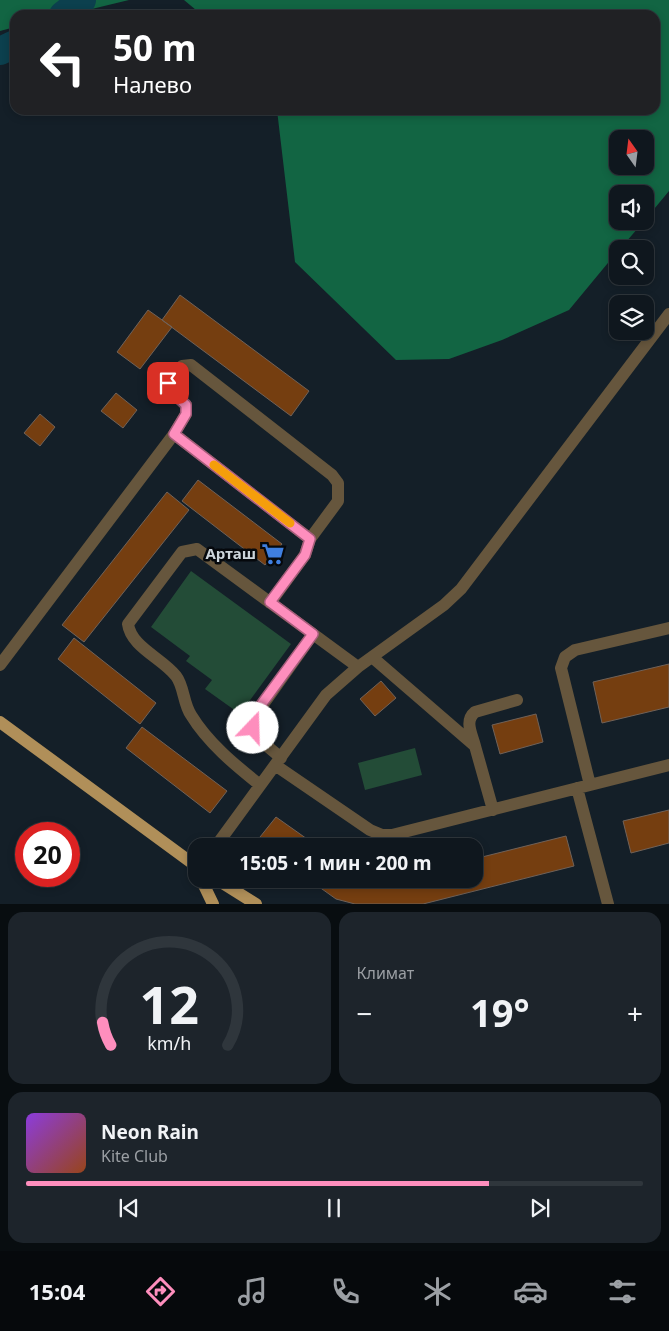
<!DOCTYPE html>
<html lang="ru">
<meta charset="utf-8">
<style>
:root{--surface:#0f171e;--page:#1d242b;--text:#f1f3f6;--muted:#9b9fa4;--line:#2f363c;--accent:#fe8ebd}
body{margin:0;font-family:"Noto Sans",sans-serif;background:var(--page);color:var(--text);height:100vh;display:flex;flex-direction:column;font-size:19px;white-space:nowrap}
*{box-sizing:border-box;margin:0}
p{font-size:16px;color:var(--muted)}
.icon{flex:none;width:28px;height:28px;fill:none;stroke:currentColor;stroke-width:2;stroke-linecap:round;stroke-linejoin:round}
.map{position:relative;height:904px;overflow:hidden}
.details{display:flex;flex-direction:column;gap:8px;padding:8px;background:#080d10;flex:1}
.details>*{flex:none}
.top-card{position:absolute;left:10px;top:10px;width:650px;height:105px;border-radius:15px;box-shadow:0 2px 8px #0003,0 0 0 1px var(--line);background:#202124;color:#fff;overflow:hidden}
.needle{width:32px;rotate:346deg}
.fabs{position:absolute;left:609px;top:130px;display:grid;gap:10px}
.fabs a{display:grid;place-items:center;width:45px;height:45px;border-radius:10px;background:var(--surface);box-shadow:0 2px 8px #0003,0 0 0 1px var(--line);font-size:25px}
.speed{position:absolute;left:15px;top:822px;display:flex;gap:10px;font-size:25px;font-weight:700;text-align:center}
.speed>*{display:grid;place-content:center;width:65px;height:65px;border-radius:50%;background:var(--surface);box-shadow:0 2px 8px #0003,0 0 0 1px var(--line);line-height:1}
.speed .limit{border:8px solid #d22;background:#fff;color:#111}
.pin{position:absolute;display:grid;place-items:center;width:42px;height:42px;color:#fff;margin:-21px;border-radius:10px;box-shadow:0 2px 8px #0006}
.me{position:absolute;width:55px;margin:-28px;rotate:21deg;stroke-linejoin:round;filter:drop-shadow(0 0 4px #0008)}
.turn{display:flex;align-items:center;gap:18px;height:105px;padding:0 20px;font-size:22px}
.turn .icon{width:65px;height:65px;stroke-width:2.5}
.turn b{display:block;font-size:35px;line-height:42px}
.big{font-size:38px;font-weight:700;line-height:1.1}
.details .tile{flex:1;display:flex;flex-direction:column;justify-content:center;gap:8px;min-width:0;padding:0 18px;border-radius:15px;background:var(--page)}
.details .dial{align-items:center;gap:0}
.dial svg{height:130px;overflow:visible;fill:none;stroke:var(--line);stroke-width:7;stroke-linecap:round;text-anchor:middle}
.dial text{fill:var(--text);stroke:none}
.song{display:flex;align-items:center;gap:15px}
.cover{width:60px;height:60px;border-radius:8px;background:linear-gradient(135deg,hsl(270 70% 55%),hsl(20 70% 35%))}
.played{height:5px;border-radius:2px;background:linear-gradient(90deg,var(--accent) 75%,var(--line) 75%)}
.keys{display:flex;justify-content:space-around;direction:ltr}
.heat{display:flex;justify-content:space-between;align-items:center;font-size:28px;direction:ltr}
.details .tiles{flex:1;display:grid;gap:8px;grid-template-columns:1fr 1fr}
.tile:last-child{grid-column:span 2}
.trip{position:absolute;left:188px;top:838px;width:295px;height:50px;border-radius:15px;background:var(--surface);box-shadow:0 2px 8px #0003,0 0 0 1px var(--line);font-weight:700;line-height:50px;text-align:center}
.tab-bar{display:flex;height:80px;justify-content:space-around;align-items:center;background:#06090c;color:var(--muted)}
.tab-bar .icon{width:35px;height:35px}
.tab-bar .active{color:var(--accent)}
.tab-bar b{font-size:22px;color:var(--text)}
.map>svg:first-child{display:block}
.green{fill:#234c37}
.forest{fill:#126543;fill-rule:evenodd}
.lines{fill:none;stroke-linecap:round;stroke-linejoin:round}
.river{stroke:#0c404e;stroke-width:28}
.building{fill:#753e10;stroke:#706259}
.minor{stroke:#66563d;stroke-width:12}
.major{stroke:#b08f59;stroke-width:12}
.route-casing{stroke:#a55c7b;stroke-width:12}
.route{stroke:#fe8ebd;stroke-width:9}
.slow{stroke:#f59e0b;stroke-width:9}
.labels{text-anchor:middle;stroke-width:5;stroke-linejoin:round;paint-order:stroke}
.poi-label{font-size:15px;font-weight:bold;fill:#cdd5db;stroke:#05080c;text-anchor:end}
</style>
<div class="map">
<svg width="669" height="904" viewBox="0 0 669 904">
<rect width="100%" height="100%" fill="#141f28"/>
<path class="green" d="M191 571 291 644 240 714 205 689 212 680 186 661 190 656 151 627Z
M415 748 422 775 365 790 358 763Z"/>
<path class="forest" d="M0 0H129L67 15H15V27L0 31Z
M184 0H669V191L645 220V194H618V221H644L620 249H618L617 252 569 310 502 340 449 359 396 360 295 262 277 110H655V15H202ZM618 139H645V166H618Z"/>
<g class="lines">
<path class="river" d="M63 15 82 0
M0 51 15 44"/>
</g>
<path class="building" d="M180 295 309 391 291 416 162 320Z
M148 310 172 327 140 369 117 352Z
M116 393 137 410 123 428 101 411Z
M40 414 55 427 40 446 24 433Z
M198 480 282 544 265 565 182 501Z
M167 492 189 510 84 642 62 625Z
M74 638 156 703 140 724 58 659Z
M669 664V707L602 723 593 682Z
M381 681 396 698 375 716 360 699Z
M536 714 543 742 500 754 492 725Z
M142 727 227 791 210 813 126 748Z
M669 810V843L631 853 623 821Z
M276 817 317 846H262L256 842Z
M566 836 574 866 423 904H355L336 899 308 879H474V859Z"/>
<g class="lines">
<path class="minor" d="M174 434 310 539
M372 657 475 746 493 810
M0 665 174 434 186 414V405L170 390 168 383 182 366 191 365 332 475 338 483V501L310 539 305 555 270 603
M475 746C472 734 464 721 475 712L517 700
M281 758C269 747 253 737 252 720L313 634
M275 765 370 830 382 835H392L669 765
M260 785C235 765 208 743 191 715 183 703 184 686 176 676 162 658 131 647 128 624L182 552 197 549 358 667
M590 785 561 668 565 657 575 650 669 628
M577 788 608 904
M216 846 326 695 358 667 444 605 461 589 669 314"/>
<path class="major" d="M0 722 196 866
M201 879 213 904
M216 879 256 904"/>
</g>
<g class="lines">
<defs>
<path id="route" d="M168 383 170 390 186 405V414L174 434 310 539 305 555 270 602 313 634 255 713 253 728"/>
</defs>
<use href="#route" class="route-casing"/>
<use href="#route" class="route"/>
<path class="slow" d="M214 465 290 523"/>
</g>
<defs>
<symbol id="supermarket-bare" viewBox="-9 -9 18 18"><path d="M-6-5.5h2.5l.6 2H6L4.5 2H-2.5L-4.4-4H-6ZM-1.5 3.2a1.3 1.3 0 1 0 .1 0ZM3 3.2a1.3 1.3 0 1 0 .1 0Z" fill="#3f7fe0" stroke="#05080c" stroke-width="2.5" paint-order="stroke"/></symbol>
</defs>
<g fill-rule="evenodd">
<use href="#supermarket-bare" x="257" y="538" width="32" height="32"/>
</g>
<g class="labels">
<g class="poi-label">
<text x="256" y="559">Арташ</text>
</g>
</g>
</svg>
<div class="fabs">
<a><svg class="needle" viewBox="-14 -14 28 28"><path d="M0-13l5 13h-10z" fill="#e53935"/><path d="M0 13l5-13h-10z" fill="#9b9fa4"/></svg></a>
<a><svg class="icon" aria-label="sound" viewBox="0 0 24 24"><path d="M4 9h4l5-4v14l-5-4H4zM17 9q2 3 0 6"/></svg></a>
<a><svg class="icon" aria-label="search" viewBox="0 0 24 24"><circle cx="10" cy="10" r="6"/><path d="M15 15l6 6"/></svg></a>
<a><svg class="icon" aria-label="layers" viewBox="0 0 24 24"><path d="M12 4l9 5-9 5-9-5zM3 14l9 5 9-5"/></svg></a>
</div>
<div class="speed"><div class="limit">20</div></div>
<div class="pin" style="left:168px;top:383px;background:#d93025"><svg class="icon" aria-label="arrive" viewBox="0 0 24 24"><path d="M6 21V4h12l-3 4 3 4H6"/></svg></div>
<svg class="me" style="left:253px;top:728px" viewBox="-20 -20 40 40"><circle r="19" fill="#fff"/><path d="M0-13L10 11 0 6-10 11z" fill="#fe8ebd"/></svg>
<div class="trip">15:05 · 1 мин · 200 m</div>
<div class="top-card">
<div class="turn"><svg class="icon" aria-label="left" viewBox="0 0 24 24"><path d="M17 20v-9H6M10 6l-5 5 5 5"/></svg><div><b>50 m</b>Налево</div></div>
</div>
</div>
<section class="details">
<div class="tiles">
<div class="tile dial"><svg viewBox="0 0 100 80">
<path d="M14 69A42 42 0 1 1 86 69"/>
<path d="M14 69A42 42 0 0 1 9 55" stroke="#fe8ebd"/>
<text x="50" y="56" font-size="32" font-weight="700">12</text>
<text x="50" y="72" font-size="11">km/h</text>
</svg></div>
<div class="tile"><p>Климат</p>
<div class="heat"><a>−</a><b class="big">19°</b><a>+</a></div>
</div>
<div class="tile">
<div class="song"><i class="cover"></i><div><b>Neon Rain</b><p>Kite Club</p></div></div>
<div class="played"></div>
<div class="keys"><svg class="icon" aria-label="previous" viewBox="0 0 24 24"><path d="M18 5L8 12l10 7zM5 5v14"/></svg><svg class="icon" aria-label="pause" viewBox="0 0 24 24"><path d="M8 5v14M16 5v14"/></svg><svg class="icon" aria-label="next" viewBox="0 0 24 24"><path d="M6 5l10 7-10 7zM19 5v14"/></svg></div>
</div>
</div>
</section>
<nav class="tab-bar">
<b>15:04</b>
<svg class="icon active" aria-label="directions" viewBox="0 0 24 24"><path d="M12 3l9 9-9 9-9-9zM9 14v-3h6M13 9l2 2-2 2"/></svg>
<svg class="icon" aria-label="music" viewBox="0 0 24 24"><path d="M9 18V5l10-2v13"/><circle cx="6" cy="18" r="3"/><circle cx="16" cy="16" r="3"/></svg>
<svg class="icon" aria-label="phone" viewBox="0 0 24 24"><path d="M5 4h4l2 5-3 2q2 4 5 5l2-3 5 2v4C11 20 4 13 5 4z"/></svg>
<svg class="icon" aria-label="climate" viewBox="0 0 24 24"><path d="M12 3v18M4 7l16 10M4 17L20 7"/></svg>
<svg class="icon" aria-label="car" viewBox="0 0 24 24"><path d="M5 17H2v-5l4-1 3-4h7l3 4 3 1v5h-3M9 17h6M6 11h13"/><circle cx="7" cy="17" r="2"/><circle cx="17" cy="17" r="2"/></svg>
<svg class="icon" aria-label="filters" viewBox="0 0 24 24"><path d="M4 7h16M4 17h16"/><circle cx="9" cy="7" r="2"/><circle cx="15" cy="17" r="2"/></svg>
</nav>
